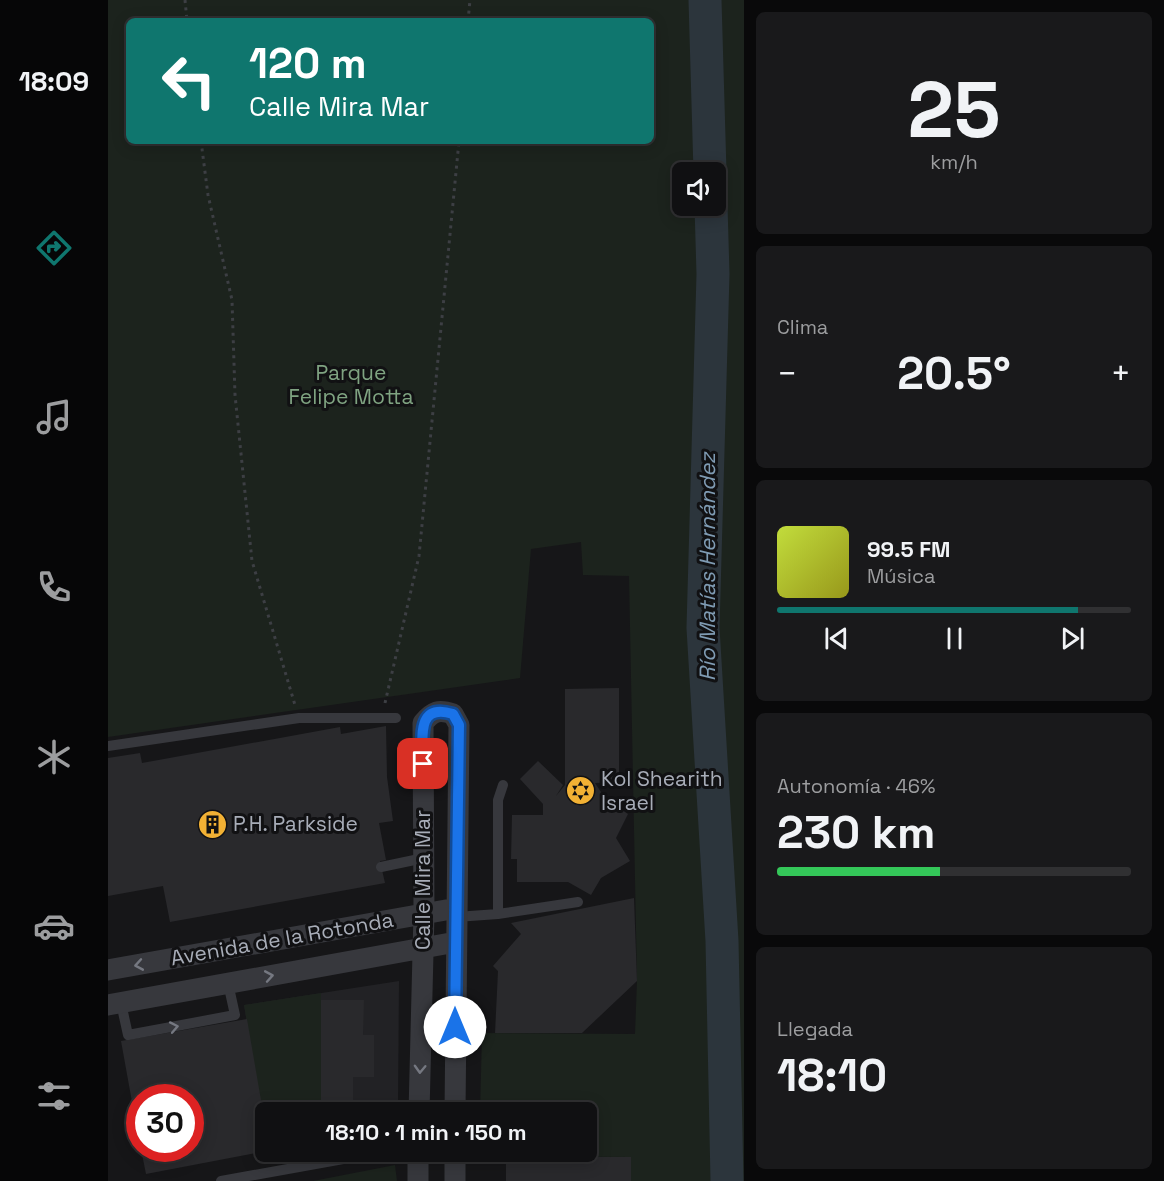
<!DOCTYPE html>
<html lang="es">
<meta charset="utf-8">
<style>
:root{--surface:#101012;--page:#19191b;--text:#f1f3f6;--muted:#9c9d9f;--line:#303032;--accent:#0f766e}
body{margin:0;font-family:"Space Grotesk",sans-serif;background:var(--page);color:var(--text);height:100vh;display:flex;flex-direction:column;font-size:22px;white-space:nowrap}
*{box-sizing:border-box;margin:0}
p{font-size:20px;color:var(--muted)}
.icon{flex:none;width:33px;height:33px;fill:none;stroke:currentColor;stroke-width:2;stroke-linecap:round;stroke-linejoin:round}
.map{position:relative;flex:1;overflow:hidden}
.drawer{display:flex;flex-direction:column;gap:12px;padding:12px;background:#09090a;width:420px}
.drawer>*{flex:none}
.top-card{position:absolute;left:18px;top:18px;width:528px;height:126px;border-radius:9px;box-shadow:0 3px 15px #0003,0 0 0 2px var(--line);background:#0f766e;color:#fff;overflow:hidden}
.buttons{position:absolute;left:564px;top:162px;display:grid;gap:12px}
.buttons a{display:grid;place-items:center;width:54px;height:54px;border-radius:9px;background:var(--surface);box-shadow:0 3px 15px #0003,0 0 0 2px var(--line);font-size:30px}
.speed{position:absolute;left:18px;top:1084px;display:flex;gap:12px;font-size:30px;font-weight:700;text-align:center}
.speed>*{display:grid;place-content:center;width:78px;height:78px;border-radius:50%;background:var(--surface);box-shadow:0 3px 15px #0003,0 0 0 2px var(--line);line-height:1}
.speed .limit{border:9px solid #d22;background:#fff;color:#111}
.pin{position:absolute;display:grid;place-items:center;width:51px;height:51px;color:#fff;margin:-26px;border-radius:12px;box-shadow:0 3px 9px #0006}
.me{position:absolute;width:66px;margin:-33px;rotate:0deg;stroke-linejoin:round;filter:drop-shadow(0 0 4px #0008)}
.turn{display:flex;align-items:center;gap:21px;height:126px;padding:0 24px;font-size:27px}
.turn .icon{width:78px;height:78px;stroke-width:2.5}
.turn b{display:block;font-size:42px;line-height:51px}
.big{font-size:45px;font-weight:700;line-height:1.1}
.drawer .tile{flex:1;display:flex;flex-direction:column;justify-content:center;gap:9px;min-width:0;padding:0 21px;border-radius:9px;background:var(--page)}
.drawer .dial{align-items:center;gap:0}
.dial b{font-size:78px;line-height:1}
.song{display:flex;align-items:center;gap:18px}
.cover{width:72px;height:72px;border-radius:9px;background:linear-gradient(135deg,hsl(70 70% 55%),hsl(60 70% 35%))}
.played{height:6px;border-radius:3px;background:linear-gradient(90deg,var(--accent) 85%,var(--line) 85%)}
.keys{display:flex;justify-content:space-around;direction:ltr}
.heat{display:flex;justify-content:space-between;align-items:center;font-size:33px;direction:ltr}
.charge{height:9px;border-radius:4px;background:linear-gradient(90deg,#34c759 46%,var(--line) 0)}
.trip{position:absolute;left:147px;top:1102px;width:342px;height:60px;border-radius:9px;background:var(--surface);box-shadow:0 3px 15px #0003,0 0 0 2px var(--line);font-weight:700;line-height:60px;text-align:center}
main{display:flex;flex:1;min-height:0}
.tab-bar{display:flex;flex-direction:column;width:108px;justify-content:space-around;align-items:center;background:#060607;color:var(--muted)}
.tab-bar .icon{width:42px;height:42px}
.tab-bar .selected{color:var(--accent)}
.tab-bar b{font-size:27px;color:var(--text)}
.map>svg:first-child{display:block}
.built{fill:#222225}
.green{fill:#1c231d;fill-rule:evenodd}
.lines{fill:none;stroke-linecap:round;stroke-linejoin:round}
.river{stroke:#2c353c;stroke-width:33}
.building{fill:#29292c}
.path{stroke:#3d3f44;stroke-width:3;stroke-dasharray:3 4.5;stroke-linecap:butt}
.lane{stroke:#37383d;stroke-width:10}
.street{stroke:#37383d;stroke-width:21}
.oneway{stroke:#757881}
.route-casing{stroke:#114b97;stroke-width:15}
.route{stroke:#1a73e8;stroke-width:10}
.labels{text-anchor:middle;stroke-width:6;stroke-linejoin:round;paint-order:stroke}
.park-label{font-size:21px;fill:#7fa381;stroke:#111113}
.poi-label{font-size:21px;fill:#a8adb8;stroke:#111113;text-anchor:start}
.street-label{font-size:21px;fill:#a8adb8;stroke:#111113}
.water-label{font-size:22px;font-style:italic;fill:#7f9bb3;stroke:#111113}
</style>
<main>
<nav class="tab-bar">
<b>18:09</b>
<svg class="icon selected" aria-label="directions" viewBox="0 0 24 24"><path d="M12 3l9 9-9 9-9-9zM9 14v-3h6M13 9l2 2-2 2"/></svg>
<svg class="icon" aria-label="music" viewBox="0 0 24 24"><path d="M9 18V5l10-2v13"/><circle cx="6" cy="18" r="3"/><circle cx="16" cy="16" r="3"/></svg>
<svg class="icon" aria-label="phone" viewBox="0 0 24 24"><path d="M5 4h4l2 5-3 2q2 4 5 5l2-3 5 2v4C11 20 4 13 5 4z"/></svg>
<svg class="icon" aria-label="climate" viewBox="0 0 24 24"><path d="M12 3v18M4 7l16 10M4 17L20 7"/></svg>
<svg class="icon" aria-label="car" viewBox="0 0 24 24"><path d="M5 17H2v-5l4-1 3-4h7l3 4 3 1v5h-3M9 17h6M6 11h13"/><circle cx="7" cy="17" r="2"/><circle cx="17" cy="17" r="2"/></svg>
<svg class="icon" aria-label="filters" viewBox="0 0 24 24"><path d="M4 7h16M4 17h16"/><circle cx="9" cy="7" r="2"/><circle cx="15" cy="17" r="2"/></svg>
</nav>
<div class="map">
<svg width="636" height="1181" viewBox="0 0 636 1181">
<rect width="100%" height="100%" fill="#161618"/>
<path class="built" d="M291 981 290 1104 153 1105 136 1005Z"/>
<path class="green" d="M0 0H636V1181H523V1157L370 1156 371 1152H478V1113H372L374 1033 527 1034 529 981 521 576 475 575 473 542 423 549 412 678 0 737ZM21 21H543V141H21ZM574 172H608V206H574Z
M213 993V1104H290L289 1113H158L157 1129 136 1005Z
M287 1165 289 1181H205Z"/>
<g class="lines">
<path class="river" d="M597 0 602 172
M603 206 605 274 595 628 614 941 619 1181"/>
</g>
<path class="building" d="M511 688V782L487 783 497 798 520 814 508 838 522 861 493 878 483 895 460 882H409V859H403L404 815H435V804L412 779 430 761 455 785 448 796 457 785V689Z
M278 726 279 777 285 821 271 823 278 860 272 861 277 883 62 922 55 886 0 896V758L32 753 34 763 232 727 233 734Z
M526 898 529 981 474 1033H387L390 971 385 966 413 934 403 923Z
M213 1000H256L255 1035H266V1077H245V1105H213Z
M139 1019 158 1129V1151L38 1174 33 1149H82V1098H32L30 1135 13 1041Z
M398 1157H523V1181H398Z"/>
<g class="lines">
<path class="path" d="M77 0 79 21
M360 21 362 0
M93 141 100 195 124 300 127 395 144 561 187 705
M277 703 311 556 351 141"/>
<path class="lane" d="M0 746 191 718H288
M395 785 390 800V914L470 902
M273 867 316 858
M348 917 390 914
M13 1003 20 1035 127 1015 120 983
M113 1181 274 1152"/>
<path class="street" d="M0 970 349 908
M0 1005 348 942
M311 1113 316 913 315 723C325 711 331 709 345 714L351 725 347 1113
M310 1181V1152
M347 1181V1152"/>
</g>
<defs><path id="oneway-chevron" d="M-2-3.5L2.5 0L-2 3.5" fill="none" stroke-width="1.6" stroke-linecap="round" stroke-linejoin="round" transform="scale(1.5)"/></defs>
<g class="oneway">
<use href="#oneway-chevron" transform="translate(31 965) rotate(170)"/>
<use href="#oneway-chevron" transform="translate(161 976) rotate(-10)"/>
<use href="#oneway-chevron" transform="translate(66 1027) rotate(-11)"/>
<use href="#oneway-chevron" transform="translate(312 1069) rotate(92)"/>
</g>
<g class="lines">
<defs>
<path id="route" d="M315 764C315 740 307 702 345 714L351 725 347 1027"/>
</defs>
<use href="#route" class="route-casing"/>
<use href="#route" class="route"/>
</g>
<defs>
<symbol id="synagogue-disc" viewBox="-11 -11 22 22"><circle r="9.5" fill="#f2b134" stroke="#111113"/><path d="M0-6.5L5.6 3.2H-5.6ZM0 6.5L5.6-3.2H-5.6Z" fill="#111"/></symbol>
<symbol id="building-disc" viewBox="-11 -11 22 22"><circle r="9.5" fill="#f2b134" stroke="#111113"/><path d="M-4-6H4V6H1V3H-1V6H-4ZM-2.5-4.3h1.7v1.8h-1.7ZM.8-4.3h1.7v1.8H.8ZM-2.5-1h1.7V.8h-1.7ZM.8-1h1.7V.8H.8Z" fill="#111"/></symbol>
</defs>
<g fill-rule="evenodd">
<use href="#synagogue-disc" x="456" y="774" width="33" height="33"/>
<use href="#building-disc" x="88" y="808" width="33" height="33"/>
</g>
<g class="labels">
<g class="park-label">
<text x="243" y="380">Parque<tspan x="243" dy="24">Felipe Motta</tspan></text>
</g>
<g class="poi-label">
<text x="493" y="786">Kol Shearith<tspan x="493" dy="24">Israel</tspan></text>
<text x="125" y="831">P.H. Parkside</text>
</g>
<g class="street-label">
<text transform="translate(315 880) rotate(-90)" y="7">Calle Mira Mar</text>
<text transform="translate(174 939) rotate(-10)" y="7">Avenida de la Rotonda</text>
</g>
<g class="water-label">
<text transform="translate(599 567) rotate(-90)" y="8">Río Matías Hernández</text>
</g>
</g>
</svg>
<div class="buttons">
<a><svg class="icon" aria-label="sound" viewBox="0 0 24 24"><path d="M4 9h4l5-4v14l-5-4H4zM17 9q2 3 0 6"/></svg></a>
</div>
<div class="speed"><div class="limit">30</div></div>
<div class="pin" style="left:315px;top:764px;background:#d93025"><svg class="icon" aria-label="arrive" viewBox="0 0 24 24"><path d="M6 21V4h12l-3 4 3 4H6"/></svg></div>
<svg class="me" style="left:347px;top:1027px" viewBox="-20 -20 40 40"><circle r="19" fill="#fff"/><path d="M0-13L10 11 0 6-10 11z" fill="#1a73e8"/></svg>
<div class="trip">18:10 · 1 min · 150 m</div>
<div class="top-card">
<div class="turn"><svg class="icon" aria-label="left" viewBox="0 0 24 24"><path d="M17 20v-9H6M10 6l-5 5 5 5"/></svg><div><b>120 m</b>Calle Mira Mar</div></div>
</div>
</div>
<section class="drawer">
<div class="tile dial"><b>25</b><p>km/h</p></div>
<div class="tile"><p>Clima</p>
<div class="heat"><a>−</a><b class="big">20.5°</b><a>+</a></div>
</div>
<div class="tile">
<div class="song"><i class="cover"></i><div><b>99.5 FM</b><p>Música</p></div></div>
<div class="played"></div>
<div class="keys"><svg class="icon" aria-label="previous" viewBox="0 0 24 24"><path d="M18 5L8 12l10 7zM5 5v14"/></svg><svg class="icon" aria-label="pause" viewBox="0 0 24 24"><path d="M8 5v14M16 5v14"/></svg><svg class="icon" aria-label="next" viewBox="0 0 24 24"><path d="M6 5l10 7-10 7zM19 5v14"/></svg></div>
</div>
<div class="tile"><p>Autonomía · 46%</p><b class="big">230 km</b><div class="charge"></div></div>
<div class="tile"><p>Llegada</p><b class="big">18:10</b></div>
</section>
</main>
